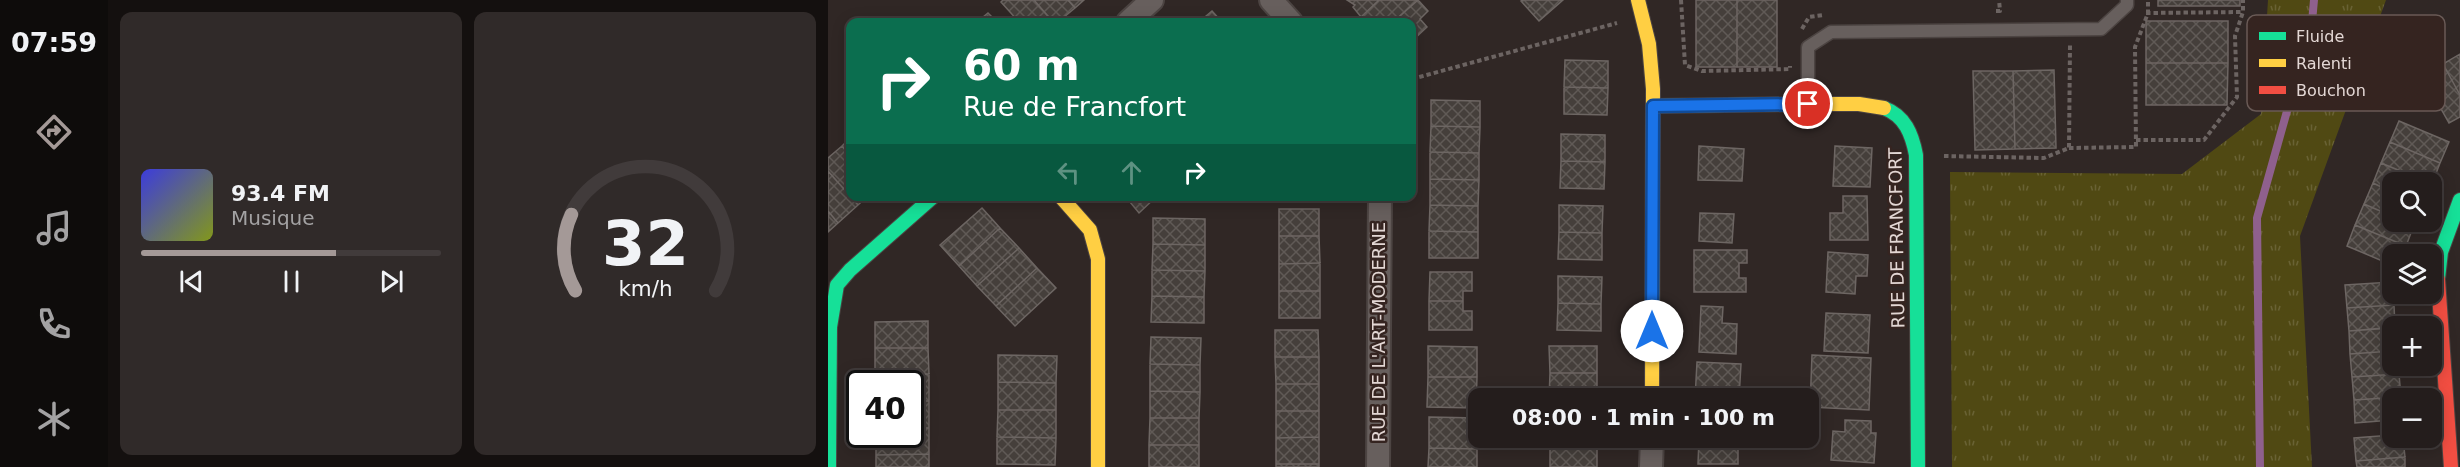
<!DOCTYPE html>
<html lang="fr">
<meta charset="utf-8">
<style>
:root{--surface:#241d1c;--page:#302a29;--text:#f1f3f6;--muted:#a3a2a3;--line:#413b3b;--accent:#a49997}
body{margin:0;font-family:"DejaVu Sans",sans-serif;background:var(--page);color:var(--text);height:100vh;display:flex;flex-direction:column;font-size:22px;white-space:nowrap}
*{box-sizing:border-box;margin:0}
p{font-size:20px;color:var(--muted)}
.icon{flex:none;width:33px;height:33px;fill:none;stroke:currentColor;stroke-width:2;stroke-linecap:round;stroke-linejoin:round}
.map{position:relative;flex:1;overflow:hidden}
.details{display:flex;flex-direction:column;gap:12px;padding:12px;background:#14100f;width:720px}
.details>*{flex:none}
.guide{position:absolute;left:18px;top:18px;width:570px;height:183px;border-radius:12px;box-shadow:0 3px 15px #0003,0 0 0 2px var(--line);background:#0b6e4f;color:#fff;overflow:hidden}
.tools{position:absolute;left:1554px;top:172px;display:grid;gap:12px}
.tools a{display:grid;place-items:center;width:60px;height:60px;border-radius:12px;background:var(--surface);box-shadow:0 3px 15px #0003,0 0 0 2px var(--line);font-size:30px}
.speed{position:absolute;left:18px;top:370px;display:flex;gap:12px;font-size:30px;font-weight:700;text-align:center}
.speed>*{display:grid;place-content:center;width:78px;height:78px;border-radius:50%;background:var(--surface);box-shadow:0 3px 15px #0003,0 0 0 2px var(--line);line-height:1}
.speed .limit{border:3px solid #111;border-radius:9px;background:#fff;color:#111}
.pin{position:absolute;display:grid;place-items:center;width:51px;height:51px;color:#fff;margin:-26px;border:3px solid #fff;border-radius:50%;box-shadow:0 2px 6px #0007}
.me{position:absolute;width:66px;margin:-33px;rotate:0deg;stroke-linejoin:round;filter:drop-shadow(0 0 4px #0008)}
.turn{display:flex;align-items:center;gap:21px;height:126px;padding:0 18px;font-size:27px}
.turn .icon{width:78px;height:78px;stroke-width:2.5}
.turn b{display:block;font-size:42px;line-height:51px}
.lanes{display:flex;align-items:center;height:57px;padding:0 18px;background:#0003;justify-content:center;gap:30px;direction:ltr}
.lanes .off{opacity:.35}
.details .card{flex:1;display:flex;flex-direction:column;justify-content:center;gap:9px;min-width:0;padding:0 21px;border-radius:12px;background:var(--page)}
.details .dial{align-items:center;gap:0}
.dial svg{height:156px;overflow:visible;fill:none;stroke:var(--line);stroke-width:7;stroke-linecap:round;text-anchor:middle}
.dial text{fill:var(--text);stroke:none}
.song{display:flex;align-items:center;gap:18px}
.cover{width:72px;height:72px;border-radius:9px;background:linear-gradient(135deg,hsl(240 70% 55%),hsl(70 70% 35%))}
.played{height:6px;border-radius:3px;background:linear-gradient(90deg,var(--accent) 65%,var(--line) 65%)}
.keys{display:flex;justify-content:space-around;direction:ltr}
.details .tiles{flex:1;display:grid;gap:12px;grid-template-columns:repeat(2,1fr)}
.trip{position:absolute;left:640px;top:388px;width:351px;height:60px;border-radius:12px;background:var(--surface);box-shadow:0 3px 15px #0003,0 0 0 2px var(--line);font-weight:600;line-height:60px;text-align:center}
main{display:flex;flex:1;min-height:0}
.dock{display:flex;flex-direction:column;width:108px;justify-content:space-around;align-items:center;background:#0e0c0b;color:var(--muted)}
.dock .icon{width:42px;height:42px}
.dock .on{color:var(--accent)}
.dock b{font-size:27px;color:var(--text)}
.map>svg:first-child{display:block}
.grass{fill:url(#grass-tufts)}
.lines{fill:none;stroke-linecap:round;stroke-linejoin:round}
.stream{stroke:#8f608d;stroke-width:8}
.building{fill:url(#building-cross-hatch);stroke:#6d6663;stroke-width:1.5}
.lane-casing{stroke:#4c4442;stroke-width:15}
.street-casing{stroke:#4c4442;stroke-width:26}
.fast-casing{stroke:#4c4442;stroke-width:16}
.slow-casing{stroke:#4c4442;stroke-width:16}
.jam-casing{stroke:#4c4442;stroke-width:16}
.path{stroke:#6c6462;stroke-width:4;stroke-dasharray:4.5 3;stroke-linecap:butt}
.lane{stroke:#675f5d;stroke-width:12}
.street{stroke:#675f5d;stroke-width:22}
.fast{stroke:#16e098;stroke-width:14}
.slow{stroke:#ffcf43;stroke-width:14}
.jam{stroke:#f24e42;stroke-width:14}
.route-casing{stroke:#114b97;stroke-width:15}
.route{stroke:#1a73e8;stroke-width:10}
.labels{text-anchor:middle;stroke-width:5;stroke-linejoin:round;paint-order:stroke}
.street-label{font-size:18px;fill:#e3d7d4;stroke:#352420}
.key{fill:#352420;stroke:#695a56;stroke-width:1.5}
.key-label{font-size:16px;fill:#e3d7d4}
</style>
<main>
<nav class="dock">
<b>07:59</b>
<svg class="icon on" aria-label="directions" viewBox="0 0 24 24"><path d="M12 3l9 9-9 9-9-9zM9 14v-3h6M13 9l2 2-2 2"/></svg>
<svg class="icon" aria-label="music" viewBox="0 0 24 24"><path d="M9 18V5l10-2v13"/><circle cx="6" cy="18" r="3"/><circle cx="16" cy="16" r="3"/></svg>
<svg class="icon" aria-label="phone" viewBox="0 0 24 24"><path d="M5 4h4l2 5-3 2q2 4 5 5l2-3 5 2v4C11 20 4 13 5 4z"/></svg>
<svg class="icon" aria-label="climate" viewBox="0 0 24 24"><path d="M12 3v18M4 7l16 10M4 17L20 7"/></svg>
</nav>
<section class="details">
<div class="tiles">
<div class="card">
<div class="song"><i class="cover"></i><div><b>93.4 FM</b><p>Musique</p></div></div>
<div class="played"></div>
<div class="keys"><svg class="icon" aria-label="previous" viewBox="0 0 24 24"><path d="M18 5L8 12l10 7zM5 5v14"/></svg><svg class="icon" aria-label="pause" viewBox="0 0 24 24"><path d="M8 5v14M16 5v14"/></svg><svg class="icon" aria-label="next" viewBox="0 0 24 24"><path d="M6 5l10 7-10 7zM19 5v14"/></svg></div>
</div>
<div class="card dial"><svg viewBox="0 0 100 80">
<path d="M14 69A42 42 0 1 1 86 69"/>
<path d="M14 69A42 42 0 0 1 12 30" stroke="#a49997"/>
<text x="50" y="56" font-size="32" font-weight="700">32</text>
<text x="50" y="72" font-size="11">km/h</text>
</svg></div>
</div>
</section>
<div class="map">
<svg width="1632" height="467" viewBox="0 0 1632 467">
<defs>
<pattern id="grass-tufts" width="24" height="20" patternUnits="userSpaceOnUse" patternTransform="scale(1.5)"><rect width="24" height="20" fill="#504913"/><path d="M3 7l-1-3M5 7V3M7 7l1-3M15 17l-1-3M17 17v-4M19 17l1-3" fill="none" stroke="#696234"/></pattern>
<pattern id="building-cross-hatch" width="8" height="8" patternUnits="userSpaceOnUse" patternTransform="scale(1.5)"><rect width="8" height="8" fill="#453f3b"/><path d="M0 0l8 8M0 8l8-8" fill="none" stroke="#605a56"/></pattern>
</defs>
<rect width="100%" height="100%" fill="#302725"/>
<path class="grass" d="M1440 0H1558L1472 236 1484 467H1124L1122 172 1354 174 1433 114Z"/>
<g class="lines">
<path class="stream" d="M1432 467 1429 218 1484 22 1486 0"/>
</g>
<path class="building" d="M175 0H206L225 22H191L173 2Z
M206 0H240L247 8 230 22H225Z
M240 0H256L247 8Z
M519 0H551L533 17 525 7 527 5Z
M551 0H590L565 22H538L533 17Z
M590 0 600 11 592 19 599 27 584 41V22H565Z
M695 0H735L711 21 693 1Z
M868 0H909V67H868Z
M909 0H949V67H909Z
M1330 0H1412V6H1330Z
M384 11 394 22H371Z
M160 13 169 22H149Z
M1318 21H1400V63H1318Z
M1632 54V95L1615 64Z
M737 60 780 61V88L736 87Z
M1318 63H1400L1399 105H1318Z
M1615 64 1632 95V117L1621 123 1594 75Z
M1226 70 1228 148 1187 149 1185 71Z
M1145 71H1185L1187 149 1147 150Z
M736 87 780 88 779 115 736 114Z
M603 100 652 101V127L603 126Z
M1571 121 1621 142 1612 163 1562 142Z
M603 126 652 127 651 153 602 152Z
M733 134 777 135V162L733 161Z
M22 138V156L14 146Z
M1562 142 1612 163 1604 184 1553 163Z
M14 146 22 156V196L0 171V158Z
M871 146 916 149 914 181 870 180Z
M1007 146 1044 148 1042 187 1005 186Z
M602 152 651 153V180L602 179Z
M733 161 777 162 776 189 732 188Z
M1553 163 1602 183H1564V192L1545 183Z
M0 171 30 205 10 223 0 211Z
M602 179 651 180 650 206 602 205Z
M1545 183 1564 192V216L1536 204Z
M23 196H40L30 205Z
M297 196H329L311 213Z
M1015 196H1039L1040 240H1002V213H1015Z
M1536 204 1564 216V222H1579L1586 225 1578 246 1527 225Z
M602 205 650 206V232L601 231Z
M731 205 775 206 774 233 731 232Z
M154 208 172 228 131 266 112 245Z
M451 209H491V236H451Z
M0 211 10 223 0 232Z
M872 213 906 214 904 243 871 241Z
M325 218 377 219V245L325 244Z
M1527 225 1578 246 1574 255H1564V265L1519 246Z
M172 228 191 248 149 286 131 266Z
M601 231 650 232V258H601Z
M731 232 774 233V260L730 259Z
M451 236H491L492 263 451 264Z
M325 244 377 245V271L324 270Z
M191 248 209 268 168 306 149 286Z
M866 250H919V263H911V278H918V292H866Z
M1000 252 1040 255 1039 276H1028L1027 294 998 292Z
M492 263V291H451V264Z
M209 268 228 288 187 326 168 306Z
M324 270 377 271 376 297 324 296Z
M602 272H644V291H635V301H601Z
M730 276 774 277 773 304 730 303Z
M1564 282 1566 305 1519 308 1517 285Z
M451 291H492V318H451Z
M324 296 376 297V323L323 322Z
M601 301H635V311H644V330H601Z
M730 303 773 304V331L729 330Z
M1566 305 1567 327 1521 331 1519 308Z
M873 306 895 307 894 323 909 324 908 354 871 352Z
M998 313 1042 315 1040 353 996 351Z
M100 321V348H47V322Z
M1564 328V351L1522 354 1521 331Z
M447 330H490L491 357H447Z
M323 337 373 338 372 365 322 364Z
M600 346 649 347V377H600Z
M721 346H769V373H722Z
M47 348H100L101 374 47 375Z
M1564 351V366H1570L1571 374 1524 377 1522 354Z
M170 355 229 356 228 383 170 382Z
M984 355 1043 358 1041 410 982 407Z
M447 357H491V384H448Z
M869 362 913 364 911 399H867Z
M322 364 372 365V392L322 391Z
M722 373H769V399H721Z
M101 374V401H82V384H47V375Z
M1571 374 1573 397 1526 400 1524 377Z
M600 377H649L648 408 599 407Z
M170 382 228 383V410H170Z
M448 384H491V411H448Z
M322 391 372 392 371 418H322Z
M1573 397V399H1564V420L1527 423 1526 400Z
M82 401H101V428H82Z
M170 410H228V438L169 437Z
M448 411H491V437L448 438Z
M601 417 650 418 649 449 601 448Z
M322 418H371V445H321Z
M1017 420 1043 421V433H1048L1046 463 1003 460 1005 431 1017 432Z
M82 428H101V454L48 455V435H82Z
M1564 435V438H1575L1577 457 1528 461 1526 438Z
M169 437 228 438 227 465 169 464Z
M491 437V464H448V438Z
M722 438H769V445H722Z
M871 438H910V464H870Z
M321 445H371V467H321Z
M722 445H769V467H722Z
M601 448 649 449V467H600Z
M101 454V467H48V455Z
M1577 457V467H1529L1528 461Z
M448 464H491V467H448Z"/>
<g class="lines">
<defs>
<path id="lane" d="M980 102V47L1003 32 1273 29 1299 5V0"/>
<path id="street" d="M443 0 463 22
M300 22 324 0
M550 467 552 196
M823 467 824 438"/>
<path id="fast" d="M1056 108C1077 116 1084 134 1088 155L1090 467
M1610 279 1613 252 1632 200
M1 467 2 327 9 285 22 270 106 196"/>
<path id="slow" d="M810 0 821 44 825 89 824 399
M825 106 979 104H1031L1056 108
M232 196 262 230 270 259V467"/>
<path id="jam" d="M1610 279 1623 467"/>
</defs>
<use href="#lane" class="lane-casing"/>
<use href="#street" class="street-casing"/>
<use href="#fast" class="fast-casing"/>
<use href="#slow" class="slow-casing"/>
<use href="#jam" class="jam-casing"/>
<path class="path" d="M853 0 857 65 874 71 962 69V66
M1168 11H1172L1171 0
M1318 13 1415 12
M974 29 981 17 995 15
M584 79 789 23
M1308 140H1376L1409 97 1407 36 1415 12V0
M1241 148 1308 147 1307 47 1320 13V0
M1116 156 1216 158 1241 148 1242 45"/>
<use href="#lane" class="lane"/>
<use href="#street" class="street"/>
<use href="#fast" class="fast"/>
<use href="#slow" class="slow"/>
<use href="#jam" class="jam"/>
</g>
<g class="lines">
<defs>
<path id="route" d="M824 331 825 106 980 104"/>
</defs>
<use href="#route" class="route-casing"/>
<use href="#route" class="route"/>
</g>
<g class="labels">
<g class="street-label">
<text transform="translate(1069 238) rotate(-91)" y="6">RUE DE FRANCFORT</text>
<text transform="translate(551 332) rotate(-90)" y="6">RUE DE L'ART-MODERNE</text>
</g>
</g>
<rect x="1419" y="15" width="198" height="96" rx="9" class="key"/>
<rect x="1431" y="32" width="27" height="8" fill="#16e098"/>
<rect x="1431" y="59" width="27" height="8" fill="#ffcf43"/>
<rect x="1431" y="86" width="27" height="8" fill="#f24e42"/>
<g class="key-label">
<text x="1468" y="42">Fluide</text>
<text x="1468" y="69">Ralenti</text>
<text x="1468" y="96">Bouchon</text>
</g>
</svg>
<div class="tools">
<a><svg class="icon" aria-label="search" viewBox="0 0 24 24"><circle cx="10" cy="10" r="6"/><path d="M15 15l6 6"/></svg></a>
<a><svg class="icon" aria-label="layers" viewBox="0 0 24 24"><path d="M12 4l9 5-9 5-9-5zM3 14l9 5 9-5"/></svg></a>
<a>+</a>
<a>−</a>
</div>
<div class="speed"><div class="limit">40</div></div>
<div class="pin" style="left:980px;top:104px;background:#d93025"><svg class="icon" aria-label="arrive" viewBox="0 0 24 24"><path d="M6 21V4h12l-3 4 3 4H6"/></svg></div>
<svg class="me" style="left:824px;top:331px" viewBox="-20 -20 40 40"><circle r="19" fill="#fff"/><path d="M0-13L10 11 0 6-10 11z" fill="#1a73e8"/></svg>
<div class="trip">08:00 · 1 min · 100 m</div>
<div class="guide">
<div class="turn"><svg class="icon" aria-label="right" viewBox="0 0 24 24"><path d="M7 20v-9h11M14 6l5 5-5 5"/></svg><div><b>60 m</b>Rue de Francfort</div></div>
<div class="lanes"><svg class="icon off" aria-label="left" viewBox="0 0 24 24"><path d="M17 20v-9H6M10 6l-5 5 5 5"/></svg><svg class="icon off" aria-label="ahead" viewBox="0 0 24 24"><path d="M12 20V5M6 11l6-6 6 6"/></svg><svg class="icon" aria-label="right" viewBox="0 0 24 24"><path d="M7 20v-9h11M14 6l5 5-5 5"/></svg></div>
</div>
</div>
</main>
